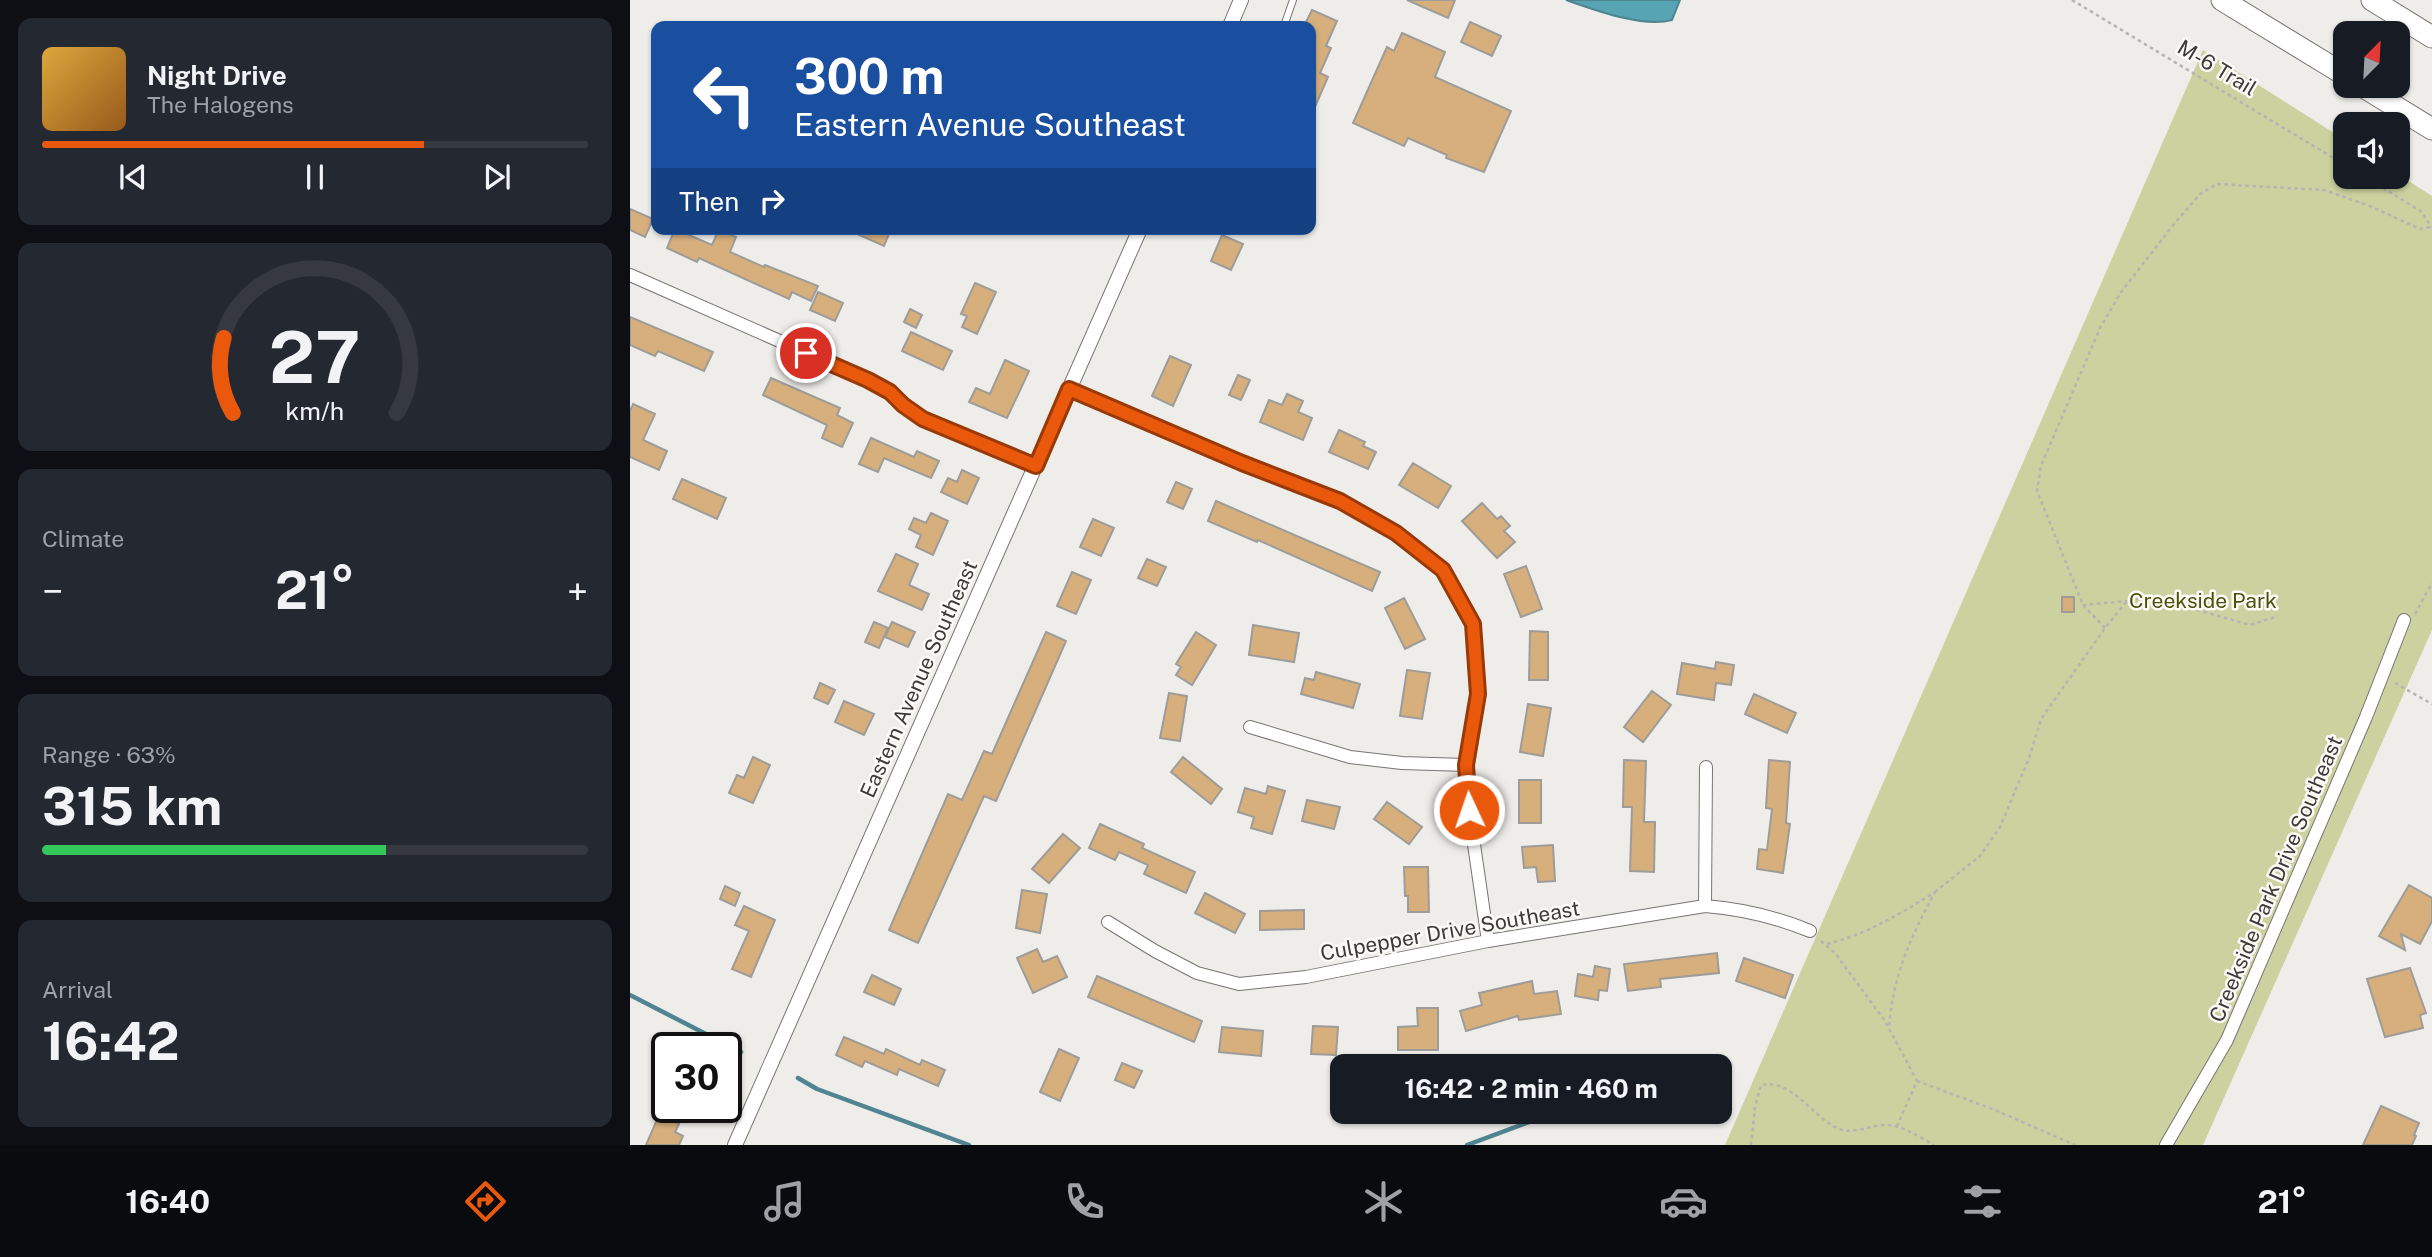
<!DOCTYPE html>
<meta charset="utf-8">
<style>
:root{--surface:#171b24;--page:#242831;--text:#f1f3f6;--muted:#9ea1a6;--line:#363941;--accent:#ea580c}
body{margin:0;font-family:"Public Sans",sans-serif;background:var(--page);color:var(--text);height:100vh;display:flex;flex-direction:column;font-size:26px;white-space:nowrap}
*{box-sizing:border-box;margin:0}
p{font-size:23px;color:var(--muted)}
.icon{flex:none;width:38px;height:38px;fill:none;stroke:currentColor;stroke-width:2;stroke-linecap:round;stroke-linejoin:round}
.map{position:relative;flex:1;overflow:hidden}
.details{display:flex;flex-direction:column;gap:18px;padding:18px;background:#0d0f14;width:630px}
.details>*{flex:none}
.guide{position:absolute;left:21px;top:21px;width:665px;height:214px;border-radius:14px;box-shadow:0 2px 5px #0004;background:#1a4fa0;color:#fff;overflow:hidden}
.needle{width:46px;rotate:24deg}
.tools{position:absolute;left:1703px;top:21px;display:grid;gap:14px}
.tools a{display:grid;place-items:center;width:77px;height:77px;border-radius:14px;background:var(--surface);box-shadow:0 2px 5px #0004;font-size:35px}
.speed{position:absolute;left:21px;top:1032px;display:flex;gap:14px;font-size:35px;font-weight:700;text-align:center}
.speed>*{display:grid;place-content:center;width:91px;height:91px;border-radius:50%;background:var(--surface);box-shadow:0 2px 5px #0004;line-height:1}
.speed .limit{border:4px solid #111;border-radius:10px;background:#fff;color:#111}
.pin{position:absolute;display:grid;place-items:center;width:60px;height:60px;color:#fff;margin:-30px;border:4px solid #fff;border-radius:50%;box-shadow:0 2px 7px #0007}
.me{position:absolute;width:77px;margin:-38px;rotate:357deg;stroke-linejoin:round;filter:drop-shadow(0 0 5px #0008)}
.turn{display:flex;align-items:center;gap:24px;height:147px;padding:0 28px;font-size:32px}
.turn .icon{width:91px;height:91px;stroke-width:2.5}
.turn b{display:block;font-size:49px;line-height:60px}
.then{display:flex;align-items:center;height:66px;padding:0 28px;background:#0003;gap:14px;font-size:26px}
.big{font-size:52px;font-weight:700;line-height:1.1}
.details .tile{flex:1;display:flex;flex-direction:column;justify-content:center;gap:10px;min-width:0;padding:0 24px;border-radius:14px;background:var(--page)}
.details .dial{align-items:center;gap:0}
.dial svg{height:182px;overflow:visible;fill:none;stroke:var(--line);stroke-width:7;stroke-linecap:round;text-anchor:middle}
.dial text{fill:var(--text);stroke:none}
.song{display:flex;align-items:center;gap:21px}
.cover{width:84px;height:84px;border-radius:10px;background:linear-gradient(135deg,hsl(40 70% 55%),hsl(30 70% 35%))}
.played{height:7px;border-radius:4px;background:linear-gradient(90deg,var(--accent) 70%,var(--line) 70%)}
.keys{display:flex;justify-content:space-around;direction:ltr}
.heat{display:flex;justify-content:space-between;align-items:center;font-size:38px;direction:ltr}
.charge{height:10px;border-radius:5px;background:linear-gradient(90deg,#34c759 63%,var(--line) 0)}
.trip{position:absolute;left:700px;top:1054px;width:402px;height:70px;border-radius:14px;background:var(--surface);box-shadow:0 2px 5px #0004;font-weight:700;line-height:70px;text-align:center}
.tab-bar{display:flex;height:112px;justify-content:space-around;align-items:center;background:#090b0e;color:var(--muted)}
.tab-bar .icon{width:49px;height:49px}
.tab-bar .active{color:var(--accent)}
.tab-bar b{font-size:32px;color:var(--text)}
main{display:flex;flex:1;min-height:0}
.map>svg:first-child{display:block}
.green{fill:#cbd19f}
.water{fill:#57a4b5;stroke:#4f8490;stroke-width:2}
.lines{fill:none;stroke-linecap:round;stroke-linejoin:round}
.stream{stroke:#4f8490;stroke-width:4.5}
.building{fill:#d6af7d;stroke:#9e9c99;stroke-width:2}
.service-casing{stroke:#777572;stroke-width:8}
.minor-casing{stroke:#777572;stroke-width:14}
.tertiary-casing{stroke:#777572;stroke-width:16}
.motorway-casing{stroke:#777572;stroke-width:23}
.path{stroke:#b5b4b1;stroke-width:2.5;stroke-dasharray:3.5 3.5;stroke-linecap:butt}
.service{stroke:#fff;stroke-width:6}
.minor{stroke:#fff;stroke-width:12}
.tertiary{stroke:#fff;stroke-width:14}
.motorway{stroke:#fff;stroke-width:21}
.route-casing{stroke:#983908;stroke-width:18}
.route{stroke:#ea580c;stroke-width:12}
.labels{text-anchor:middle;stroke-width:5;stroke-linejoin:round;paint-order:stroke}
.street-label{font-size:21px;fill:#3c3b3a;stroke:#fcfaf7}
.park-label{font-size:21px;fill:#4d510b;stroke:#fcfaf7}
</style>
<main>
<section class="details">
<div class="tile">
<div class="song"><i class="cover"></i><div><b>Night Drive</b><p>The Halogens</p></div></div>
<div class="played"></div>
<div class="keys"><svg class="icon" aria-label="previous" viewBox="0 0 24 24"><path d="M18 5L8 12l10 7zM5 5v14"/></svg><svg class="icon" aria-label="pause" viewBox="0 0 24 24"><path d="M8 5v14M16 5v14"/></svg><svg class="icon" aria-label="next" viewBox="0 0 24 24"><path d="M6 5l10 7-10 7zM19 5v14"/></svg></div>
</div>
<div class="tile dial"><svg viewBox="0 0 100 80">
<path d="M14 69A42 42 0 1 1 86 69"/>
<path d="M14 69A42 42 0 0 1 10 36" stroke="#ea580c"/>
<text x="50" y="56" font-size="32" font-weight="700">27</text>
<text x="50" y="72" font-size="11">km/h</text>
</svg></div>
<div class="tile"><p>Climate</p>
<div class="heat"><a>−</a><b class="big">21°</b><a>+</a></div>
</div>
<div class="tile"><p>Range · 63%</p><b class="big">315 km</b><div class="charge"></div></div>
<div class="tile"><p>Arrival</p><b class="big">16:42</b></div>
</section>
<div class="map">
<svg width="1802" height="1145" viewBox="0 0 1802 1145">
<rect width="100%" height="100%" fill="#efedea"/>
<path class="green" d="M1573 50 1715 140V177H1768V174L1802 196V630L1573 1145H1095Z"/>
<path class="water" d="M936 0H1050L1042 20C1012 28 965 10 936 0Z"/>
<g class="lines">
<path class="stream" d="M0 995 111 1052
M168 1078 187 1089 339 1145
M837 1145 929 1111"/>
</g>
<path class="building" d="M777 0H825L818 18Z
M682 10 707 21 696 46 701 48 690 73 698 77 681 116V26H674Z
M840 22 871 36 862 56 831 42Z
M772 33 815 52 805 77 881 111 854 172 816 158 817 155 778 138 774 146 723 123 757 47 764 51Z
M0 209 23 219 15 237 0 230Z
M45 229 82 245 89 229 106 237 100 252 134 267 135 265 188 286 181 301 162 292 159 299 69 258 67 262 37 248Z
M216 229H261L254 246Z
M592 235 613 244 601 270 581 261Z
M345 283 366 292 347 334 332 327 337 316 331 314Z
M188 292 213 303 205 321 180 310Z
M280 309 292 315 286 328 274 322Z
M0 317 83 352 74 371 28 351 25 356 0 345Z
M281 332 322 351 313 370 272 351Z
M540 356 561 365 543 406 522 396Z
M375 360 399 371 377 418 339 402 346 388 360 394Z
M608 375 620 380 611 400 599 395Z
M141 378 210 408 207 415 223 423 212 447 192 438 197 425 133 395Z
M657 394 673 401 668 412 682 418 673 440 630 422 639 400 652 405Z
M3 404 25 414 13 440 37 451 29 470 0 457V411Z
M709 430 735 442 733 446 746 452 738 469 699 452Z
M241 438 284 457 287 451 309 461 301 478 254 458 248 472 229 464Z
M783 463 821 486 808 508 769 485Z
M332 470 349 478 337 504 311 492 318 478 327 482Z
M52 479 96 498 87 519 43 499Z
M546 482 562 489 553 509 537 502Z
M586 501 750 572 742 591 628 540 627 542 578 521Z
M852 503 867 519 871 516 880 526 874 531 885 542 867 558 832 521Z
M301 513 318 521 303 555 286 547 291 535 279 529 284 518 296 523Z
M463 519 484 528 471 556 450 547Z
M266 554 288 564 279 585 299 594 292 610 248 591Z
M517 559 536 567 527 586 508 578Z
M896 566 912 609 891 617 874 574Z
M442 572 461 580 446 614 427 606Z
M1432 597H1444V612H1432Z
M774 598 795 639 775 649 755 608Z
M244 622 258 628 249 648 235 642Z
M262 622 285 632 278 647 255 637Z
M623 625 669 633 664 662 619 655Z
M900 631 918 632V680H899Z
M416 632 436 641 366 801 354 796 288 943 259 930 318 794 332 800 354 751 362 754Z
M566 632 586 645 562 685 546 675 551 667 546 664Z
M1086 662 1104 665 1101 685 1086 683 1084 700 1047 694 1052 663 1085 669Z
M777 670 800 673 792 719 770 716Z
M686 672 730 684 723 708 671 694 675 678 684 680Z
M190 683 205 690 198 704 184 698Z
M1022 691 1041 705 1013 742 994 727Z
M539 693 557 696 550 741 530 738Z
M1124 694 1166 713 1157 733 1115 714Z
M214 701 244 714 234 735 205 722Z
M898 704 921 708 913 756 890 752Z
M123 757 140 765 123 803 99 793 107 775 114 778Z
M553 757 592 789 581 804 541 772Z
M994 760 1016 761 1014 822H1025L1024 872 1000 871 1002 807H993Z
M1139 760 1160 762 1156 823 1160 824 1153 873 1127 869 1129 849 1137 850 1142 809 1136 808Z
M889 780H911V823H889Z
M638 786 655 791 642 834 621 828 624 817 608 812 615 788 636 794Z
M677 800 710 807 704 829 672 821Z
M757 802 792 827 779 844 744 819Z
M470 824 514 844 512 848 565 872 556 893 514 874 518 865 489 852 485 860 459 848Z
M433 834 450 848 419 883 402 869Z
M923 845 925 881 908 882 906 867 894 868 892 847Z
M774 867H798L799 912H778V896H775Z
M1779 885 1802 898V921L1790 944 1771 934 1775 950 1749 936Z
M95 886 110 893 105 906 90 899Z
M392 890 417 894 410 933 386 928Z
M575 893 615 914 605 933 565 913Z
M114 906 145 920 121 977 102 969 119 931 105 925Z
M674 910V929L630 930V911Z
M407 949 413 962 427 956 437 977 403 993 387 958Z
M1087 953 1089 973 1030 979 1031 987 998 991 994 964Z
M1114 958 1163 975 1155 998 1106 981Z
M965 966 980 969 977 991 969 990 968 1000 945 996 948 974 963 977Z
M1780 968 1796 1013 1790 1015 1793 1028 1755 1037 1737 979Z
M242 975 271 989 264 1005 234 992Z
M467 976 572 1021 564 1042 458 997Z
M902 981 904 994 927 991 931 1014 889 1020 888 1016 836 1031 830 1011 852 1005 849 993Z
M787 1008H808V1050H768V1027L788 1026Z
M683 1026 708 1027 706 1055 681 1054Z
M592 1027 633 1031 631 1056 589 1052Z
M214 1037 254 1054 256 1049 290 1065 292 1060 315 1070 308 1086 269 1069 267 1075 235 1061 232 1067 206 1055Z
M429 1049 449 1058 430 1101 410 1092Z
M492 1063 512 1071 504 1088 485 1080Z
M1751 1106 1789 1123 1784 1135 1786 1136 1782 1145H1733Z
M29 1115 49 1124 45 1132 53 1136 49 1145H16Z"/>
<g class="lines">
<defs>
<path id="service" d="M654 26 663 0"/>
<path id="minor" d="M0 275 238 380 260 392 293 419 406 466
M439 389 612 463 710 501 766 532 813 570 843 624 848 694 836 765 839 810 858 941
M620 727 720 757 772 763 836 765
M1075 906 1076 767
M478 922 525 951 567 973 609 984 676 977 858 941 1075 906C1113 909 1146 917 1180 931
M1536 1145 1597 1040 1736 717 1774 620"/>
<path id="tertiary" d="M600 26 611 0
M105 1145 510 229"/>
<path id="motorway" d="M1592 0 1715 75
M1742 0 1802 37
M1732 86 1802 129"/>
</defs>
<use href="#service" class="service-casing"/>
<use href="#minor" class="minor-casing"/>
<use href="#tertiary" class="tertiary-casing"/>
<use href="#motorway" class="motorway-casing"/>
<path class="path" d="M1442 0 1715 165
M1735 177 1792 212 1801 227
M1453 605 1497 601
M1785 614 1802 583
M1475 628 1453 605 1407 491 1411 466 1470 328 1491 292 1545 223 1570 194 1587 184 1694 190 1740 206 1790 229 1801 227
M1765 683 1802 704
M1305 892 1350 856 1370 827 1399 758 1411 719 1475 628 1497 601 1519 596 1620 625 1648 616
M1191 941 1205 953 1255 1021 1287 1081 1267 1126
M1197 944C1237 934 1270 914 1305 892 1281 936 1262 978 1259 1029
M1287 1081 1365 1110 1445 1145
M1121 1145 1125 1107 1131 1085C1160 1078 1182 1115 1205 1127 1221 1136 1237 1126 1253 1125 1271 1124 1289 1137 1304 1145"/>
<use href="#service" class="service"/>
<use href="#minor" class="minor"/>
<use href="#tertiary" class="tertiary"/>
<use href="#motorway" class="motorway"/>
</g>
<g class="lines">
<defs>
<path id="route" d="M176 353 238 380 260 392 273 405 293 419 406 466 439 389 612 463 710 501 766 533 813 570 843 624 848 694 836 765 839 810"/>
</defs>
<use href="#route" class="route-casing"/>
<use href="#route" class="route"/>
</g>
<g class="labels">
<g class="street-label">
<text transform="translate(1587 68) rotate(31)" y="7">M-6 Trail</text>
<text transform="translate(289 679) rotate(-66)" y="7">Eastern Avenue Southeast</text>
<text transform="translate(1646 879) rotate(-67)" y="7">Creekside Park Drive Southeast</text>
<text transform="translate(820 931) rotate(-10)" y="7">Culpepper Drive Southeast</text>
</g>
<g class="park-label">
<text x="1573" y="608">Creekside Park</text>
</g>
</g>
</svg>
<div class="tools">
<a><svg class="needle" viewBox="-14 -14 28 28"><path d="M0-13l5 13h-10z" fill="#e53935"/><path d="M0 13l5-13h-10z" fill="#9ea1a6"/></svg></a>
<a><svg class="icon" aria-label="sound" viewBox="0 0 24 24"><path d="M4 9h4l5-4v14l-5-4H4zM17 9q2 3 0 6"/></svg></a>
</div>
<div class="speed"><div class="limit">30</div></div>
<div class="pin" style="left:176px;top:353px;background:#d93025"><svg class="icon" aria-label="arrive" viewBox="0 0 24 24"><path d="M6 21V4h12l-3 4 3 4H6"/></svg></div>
<svg class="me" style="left:839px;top:810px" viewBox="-20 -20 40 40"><circle r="17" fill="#ea580c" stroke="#fff" stroke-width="3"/><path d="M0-11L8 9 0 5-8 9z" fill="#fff"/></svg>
<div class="trip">16:42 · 2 min · 460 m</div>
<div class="guide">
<div class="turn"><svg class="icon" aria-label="left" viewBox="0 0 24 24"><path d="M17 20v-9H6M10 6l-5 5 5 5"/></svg><div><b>300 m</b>Eastern Avenue Southeast</div></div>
<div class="then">Then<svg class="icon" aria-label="right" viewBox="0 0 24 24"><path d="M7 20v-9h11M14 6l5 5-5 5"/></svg></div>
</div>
</div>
</main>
<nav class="tab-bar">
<b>16:40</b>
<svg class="icon active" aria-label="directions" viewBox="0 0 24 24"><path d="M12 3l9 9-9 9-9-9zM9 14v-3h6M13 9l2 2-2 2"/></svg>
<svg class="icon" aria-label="music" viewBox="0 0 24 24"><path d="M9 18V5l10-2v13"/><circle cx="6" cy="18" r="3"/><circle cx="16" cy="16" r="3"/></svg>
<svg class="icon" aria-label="phone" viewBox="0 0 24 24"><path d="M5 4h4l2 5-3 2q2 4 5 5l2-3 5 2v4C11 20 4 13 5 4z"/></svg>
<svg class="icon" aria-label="climate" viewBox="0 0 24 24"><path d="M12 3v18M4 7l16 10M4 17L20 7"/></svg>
<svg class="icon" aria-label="car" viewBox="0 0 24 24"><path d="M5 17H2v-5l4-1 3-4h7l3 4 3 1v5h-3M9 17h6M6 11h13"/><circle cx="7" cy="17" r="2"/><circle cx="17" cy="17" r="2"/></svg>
<svg class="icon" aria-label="filters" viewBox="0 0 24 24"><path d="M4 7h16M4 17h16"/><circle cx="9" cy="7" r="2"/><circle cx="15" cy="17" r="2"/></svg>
<b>21°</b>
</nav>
